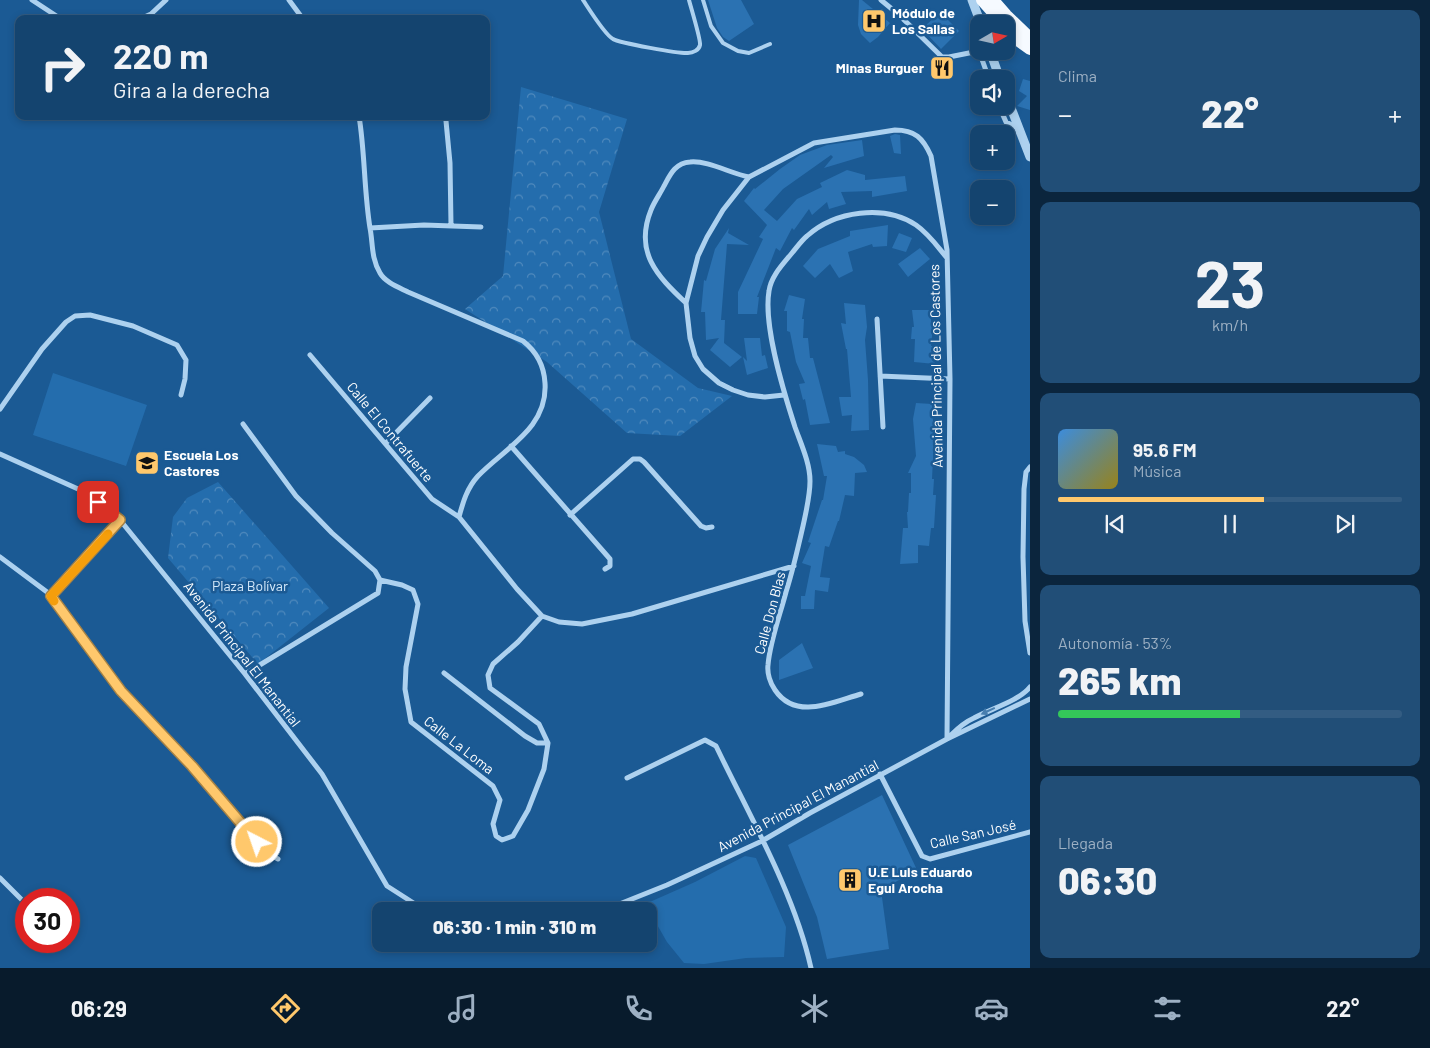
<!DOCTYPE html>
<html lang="es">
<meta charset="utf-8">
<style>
:root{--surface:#14446f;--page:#214e77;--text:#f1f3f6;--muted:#9db0c3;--line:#335c82;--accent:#ffc86c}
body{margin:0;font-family:Barlow,sans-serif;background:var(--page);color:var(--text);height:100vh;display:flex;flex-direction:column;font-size:19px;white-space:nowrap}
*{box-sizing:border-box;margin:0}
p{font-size:16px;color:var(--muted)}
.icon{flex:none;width:28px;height:28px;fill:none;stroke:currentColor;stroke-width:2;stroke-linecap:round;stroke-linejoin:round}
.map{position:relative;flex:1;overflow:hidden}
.details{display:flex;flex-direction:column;gap:10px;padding:10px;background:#0b253d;width:400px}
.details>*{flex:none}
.guide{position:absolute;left:15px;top:15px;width:475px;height:105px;border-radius:10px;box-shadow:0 2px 8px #0003,0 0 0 1px var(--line);background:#14446f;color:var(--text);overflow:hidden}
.needle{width:32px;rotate:81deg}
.buttons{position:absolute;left:970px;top:15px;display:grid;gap:10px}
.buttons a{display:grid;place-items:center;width:45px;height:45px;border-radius:10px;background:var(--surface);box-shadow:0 2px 8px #0003,0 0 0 1px var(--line);font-size:25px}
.speed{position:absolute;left:15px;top:888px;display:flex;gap:10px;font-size:25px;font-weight:700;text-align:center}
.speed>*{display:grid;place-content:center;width:65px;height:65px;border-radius:50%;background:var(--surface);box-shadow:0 2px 8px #0003,0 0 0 1px var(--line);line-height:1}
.speed .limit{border:8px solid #d22;background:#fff;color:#111}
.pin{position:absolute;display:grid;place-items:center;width:42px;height:42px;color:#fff;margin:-21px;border-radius:10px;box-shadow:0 2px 8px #0006}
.me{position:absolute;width:55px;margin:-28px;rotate:319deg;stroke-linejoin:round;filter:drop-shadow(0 0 4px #0008)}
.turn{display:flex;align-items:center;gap:18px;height:105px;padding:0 15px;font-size:22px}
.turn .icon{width:65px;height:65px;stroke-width:2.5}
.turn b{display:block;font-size:35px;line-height:42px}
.big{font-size:38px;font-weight:800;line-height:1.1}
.details .tile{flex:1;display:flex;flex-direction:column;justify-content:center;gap:8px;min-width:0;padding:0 18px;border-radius:10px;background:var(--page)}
.details .dial{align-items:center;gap:0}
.dial b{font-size:65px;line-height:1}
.song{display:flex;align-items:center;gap:15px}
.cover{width:60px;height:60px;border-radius:8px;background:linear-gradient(135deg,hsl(210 70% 55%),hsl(50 70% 35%))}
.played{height:5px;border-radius:2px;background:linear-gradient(90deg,var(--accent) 60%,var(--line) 60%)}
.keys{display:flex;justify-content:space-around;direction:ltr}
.heat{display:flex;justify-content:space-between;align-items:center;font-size:28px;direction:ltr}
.charge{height:8px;border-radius:4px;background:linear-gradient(90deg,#34c759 53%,var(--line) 0)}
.trip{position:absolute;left:372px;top:902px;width:285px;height:50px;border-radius:10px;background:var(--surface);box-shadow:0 2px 8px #0003,0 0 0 1px var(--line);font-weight:800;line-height:50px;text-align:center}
.menu{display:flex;height:80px;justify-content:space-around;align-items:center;background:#081b2c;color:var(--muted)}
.menu .icon{width:35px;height:35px}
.menu .active{color:var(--accent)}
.menu b{font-size:22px;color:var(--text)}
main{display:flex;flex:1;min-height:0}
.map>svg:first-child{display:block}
.forest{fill:url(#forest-crowns)}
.pitch{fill:#246dad}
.building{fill:#2b72b2}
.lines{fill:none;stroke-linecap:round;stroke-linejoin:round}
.service{stroke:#add1ef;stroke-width:4}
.minor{stroke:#add1ef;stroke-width:5}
.tertiary{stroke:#add1ef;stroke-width:9}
.primary{stroke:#f6faff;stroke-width:12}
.oneway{fill:#477eaf}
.route-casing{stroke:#a68246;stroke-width:12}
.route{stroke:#ffc86c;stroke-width:9}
.slow{stroke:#f59e0b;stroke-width:9}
.labels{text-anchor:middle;stroke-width:5;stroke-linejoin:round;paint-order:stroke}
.poi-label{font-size:14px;font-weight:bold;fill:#fff;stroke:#1b5a94;text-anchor:start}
.street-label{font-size:14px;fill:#fff;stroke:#1b5a94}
.park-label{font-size:14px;fill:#d4e9fb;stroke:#1b5a94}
</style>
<main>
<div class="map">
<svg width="1030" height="968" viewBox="0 0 1030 968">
<defs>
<pattern id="forest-crowns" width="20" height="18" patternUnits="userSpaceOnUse" patternTransform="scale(1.25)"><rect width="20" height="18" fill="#246dad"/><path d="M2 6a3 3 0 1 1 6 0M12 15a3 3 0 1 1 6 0" fill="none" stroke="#508abd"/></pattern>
</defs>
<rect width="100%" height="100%" fill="#1b5a94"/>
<path class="forest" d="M521 87 627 119 599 212 631 339 698 388 732 396 680 436 627 433 547 362 465 309 503 276Z
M218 482 329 608 258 664 168 558 173 517 187 498Z"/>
<path class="pitch" d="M53 373 147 405 126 466 33 435Z
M745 856 756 858 786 927 784 957 746 958 704 964 684 963 667 942 644 902 652 901 695 882Z"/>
<path class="building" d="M708 0H741L754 24 729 41 723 37 717 28Z
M859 0H862L890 23 878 37 870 43 861 34 858 25Z
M940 12 959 31 941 49 922 29Z
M1023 79 1030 81V110L1017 106 1027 96 1019 91Z
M895 134 900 135 901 154 894 153 890 136Z
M862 140 864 156 824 168 833 157 831 155 783 189 764 210 777 221 797 199 822 187 820 183 847 170 865 175V180L905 176 907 191 872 197V191L841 192 846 204 829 209 827 202 812 215 809 209 794 230 792 228 780 251 776 248 757 297H759L757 314H738V292L763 239 759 237 767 225 744 201 754 188 755 189 780 169 800 155 827 145Z
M888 225 887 246 873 247 872 244 848 252 853 271 839 278 830 264 815 278 803 266 818 249 850 236V231Z
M729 228 728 233 749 245 727 244 721 320H725L724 343 742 357 730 367 710 350 719 338 706 340 705 312H701L704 280 706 281 715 249Z
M899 233 912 238 906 252 892 248Z
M920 248 930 259 908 277 898 264Z
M789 295 805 299 802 319H804L803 338H808L810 358H813L830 423 810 425 805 399 803 400 799 384 805 383 796 362 790 332 787 331V311H784Z
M844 303 865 305 867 327 865 340 868 380 869 430 851 431 852 415 842 416 839 397H851L847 349H846L841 323 846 324Z
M912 310H931V326H933L931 346H935V364L914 362 915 339H911L912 327H914Z
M744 338H760L762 356 765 355 768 368 747 375 743 357 747 361Z
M916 403 932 404 934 438 932 479H934L933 495H936L934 528H931L929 546 918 545V563L900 564 903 528H908L907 512H908L909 493H911V473H908L916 456 913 419Z
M817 444 836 446 838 452 845 451V454L854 457 864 465 867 472 855 473 854 496 845 495 839 521H838L829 547 825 546 820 577 830 578 828 592 815 590 814 609H801V596H805L811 566 802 563 811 543 808 542 822 500H823L827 476H824Z
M802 643 813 668 779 680V660Z
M882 795 917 870 881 890 889 949 827 959 817 917 788 845Z"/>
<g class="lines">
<path class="service" d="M583 0C589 9 605 35 613 39 619 43 681 54 688 53 693 53 699 50 700 45 701 40 691 8 689 0
M703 0 711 26 723 43 738 51 749 53 770 44"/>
<path class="minor" d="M32 0 61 19
M289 0 303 19
M881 0 898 14 942 57H949L979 51
M140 19 151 14 166 0
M979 51 989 79
M999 106 1006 122 1018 128
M359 116C365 153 364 191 370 228 373 243 371 258 380 273 385 282 398 287 408 292L523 341C537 352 544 365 545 383 548 428 505 448 478 476 467 488 463 502 459 517
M446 121 450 163 451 225
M370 228 424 225 481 227
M686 303C657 276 634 252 651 210 654 202 660 194 664 186 670 175 675 163 690 162 707 160 732 174 749 177
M877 319 883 427
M310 355 432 499 459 517 517 589 542 616 559 622 582 624 632 614 794 566
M880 376 950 379
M784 395 765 397 748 395 733 390 719 383 703 369 695 356 690 338 686 303 698 256 707 237 723 210 749 177 814 143 895 130C915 130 923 138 931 156L947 250 950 379 947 739
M0 409 42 349 66 322 75 316 90 315 133 326 177 345 186 360 185 379 181 395
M243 424 296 496 332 533 375 571 380 580
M386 443 430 398
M511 446 610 559V566L605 569
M0 454 87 493 120 520 245 674 322 774 387 886 426 911
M1030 467 1026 472 1024 489 1023 557 1025 621 1030 653
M570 515 633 459H640L644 462 701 526 706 528 712 527
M0 557 51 595 121 691 192 766 265 852 278 859
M380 580 402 585 413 590 418 604 406 667 405 689 411 722 493 786 500 800 493 824 496 836 502 840 513 836 528 810 544 769 548 743 539 724 490 688 488 675 493 664 518 642 542 616
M51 595 120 520
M444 673 525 736 537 743H548
M245 674 378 593 380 580
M861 694C833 702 796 721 775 690 770 683 767 673 768 665 770 641 780 615 786 592 793 570 798 548 803 526 806 512 810 496 810 481 810 463 801 444 795 427 784 393 763 326 769 291 771 276 783 264 792 253 797 247 802 240 807 236 835 211 884 204 916 225 929 234 937 246 947 258
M951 735C958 728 965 722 974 718 990 709 1019 701 1030 687
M880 774 922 856 930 859 1030 832
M627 778 705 740 716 746C750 817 794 892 811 968
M0 878 22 900
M602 911 667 885 762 841 810 813 947 739 1030 699
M509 944H522"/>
<path class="tertiary" d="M972 0 981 24
M990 51 1000 79
M1006 95 1030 157"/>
<path class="primary" d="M982 0 997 17
M993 0 1006 15 1030 38
M1006 28 1019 41 1030 49"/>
</g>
<defs><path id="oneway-solid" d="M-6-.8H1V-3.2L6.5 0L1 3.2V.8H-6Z" transform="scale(1.25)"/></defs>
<use class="oneway" href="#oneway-solid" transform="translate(988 711) rotate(155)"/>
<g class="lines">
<defs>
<path id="route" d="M98 502 120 520 51 596 121 691 192 766 257 842"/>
</defs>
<use href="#route" class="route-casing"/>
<use href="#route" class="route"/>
<path class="slow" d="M54 601 51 596 108 534"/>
</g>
<defs>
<symbol id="hospital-square" viewBox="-11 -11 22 22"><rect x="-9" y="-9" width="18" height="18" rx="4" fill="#ffc86c" stroke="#1b5a94"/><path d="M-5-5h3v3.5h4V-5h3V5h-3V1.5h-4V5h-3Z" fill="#111"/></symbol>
<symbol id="restaurant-square" viewBox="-11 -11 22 22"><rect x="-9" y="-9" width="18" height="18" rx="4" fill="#ffc86c" stroke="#1b5a94"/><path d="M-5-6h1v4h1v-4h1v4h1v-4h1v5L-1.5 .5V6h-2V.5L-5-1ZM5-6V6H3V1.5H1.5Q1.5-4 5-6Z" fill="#111"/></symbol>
<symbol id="school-square" viewBox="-11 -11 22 22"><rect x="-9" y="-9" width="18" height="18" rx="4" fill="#ffc86c" stroke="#1b5a94"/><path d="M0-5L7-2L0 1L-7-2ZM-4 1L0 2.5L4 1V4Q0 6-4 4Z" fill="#111"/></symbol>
<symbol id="building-square" viewBox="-11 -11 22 22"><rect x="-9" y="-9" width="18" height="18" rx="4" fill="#ffc86c" stroke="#1b5a94"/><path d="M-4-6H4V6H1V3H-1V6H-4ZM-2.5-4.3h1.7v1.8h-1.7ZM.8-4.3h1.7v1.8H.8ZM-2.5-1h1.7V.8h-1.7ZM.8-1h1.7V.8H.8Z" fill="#111"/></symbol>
</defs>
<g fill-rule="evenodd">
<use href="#hospital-square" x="860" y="7" width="28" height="28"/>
<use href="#restaurant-square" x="928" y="54" width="28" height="28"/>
<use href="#school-square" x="133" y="449" width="28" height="28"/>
<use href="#building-square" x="836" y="866" width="28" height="28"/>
</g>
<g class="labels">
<g class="poi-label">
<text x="892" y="18">Módulo de<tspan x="892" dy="16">Los Salias</tspan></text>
<text x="924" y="73" text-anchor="end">Minas Burguer</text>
<text x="164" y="460">Escuela Los<tspan x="164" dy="16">Castores</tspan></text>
<text x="868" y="877">U.E Luis Eduardo<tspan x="868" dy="16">Egui Arocha</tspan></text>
</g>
<g class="street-label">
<text transform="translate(936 366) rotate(-91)" y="5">Avenida Principal de Los Castores</text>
<text transform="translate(390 432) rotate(50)" y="5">Calle El Contrafuerte</text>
<text transform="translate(770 613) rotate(-75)" y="5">Calle Don Blas</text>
<text transform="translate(242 654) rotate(52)" y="5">Avenida Principal El Manantial</text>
<text transform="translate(459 745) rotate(38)" y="5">Calle La Loma</text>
<text transform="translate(798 806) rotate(-28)" y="5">Avenida Principal El Manantial</text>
<text transform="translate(973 834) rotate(-13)" y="5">Calle San José</text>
</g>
<g class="park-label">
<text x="250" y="591">Plaza Bolívar</text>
</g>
</g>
</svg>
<div class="buttons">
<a><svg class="needle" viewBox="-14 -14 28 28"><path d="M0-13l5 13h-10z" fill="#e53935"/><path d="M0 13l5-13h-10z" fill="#9db0c3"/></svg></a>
<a><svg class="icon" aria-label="sound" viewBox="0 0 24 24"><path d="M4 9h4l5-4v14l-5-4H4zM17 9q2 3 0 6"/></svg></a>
<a>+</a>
<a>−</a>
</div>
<div class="speed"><div class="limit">30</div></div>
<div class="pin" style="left:98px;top:502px;background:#d93025"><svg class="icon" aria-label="arrive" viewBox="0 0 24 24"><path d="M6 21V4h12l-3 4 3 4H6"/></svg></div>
<svg class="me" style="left:257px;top:842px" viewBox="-20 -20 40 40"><circle r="17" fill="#ffc86c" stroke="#fff" stroke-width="3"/><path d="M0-11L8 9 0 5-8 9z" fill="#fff"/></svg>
<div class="trip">06:30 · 1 min · 310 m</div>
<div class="guide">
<div class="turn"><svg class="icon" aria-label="right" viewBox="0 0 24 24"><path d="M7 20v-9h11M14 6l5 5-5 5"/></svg><div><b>220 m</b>Gira a la derecha</div></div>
</div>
</div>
<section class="details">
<div class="tile"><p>Clima</p>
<div class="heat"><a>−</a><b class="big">22°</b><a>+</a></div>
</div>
<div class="tile dial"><b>23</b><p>km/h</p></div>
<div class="tile">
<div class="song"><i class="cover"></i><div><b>95.6 FM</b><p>Música</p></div></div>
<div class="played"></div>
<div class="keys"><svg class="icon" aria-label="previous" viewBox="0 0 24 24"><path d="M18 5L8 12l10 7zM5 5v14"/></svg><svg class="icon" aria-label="pause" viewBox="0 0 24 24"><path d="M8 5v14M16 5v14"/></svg><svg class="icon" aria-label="next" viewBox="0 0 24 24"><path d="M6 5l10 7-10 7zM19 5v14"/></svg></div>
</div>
<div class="tile"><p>Autonomía · 53%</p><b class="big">265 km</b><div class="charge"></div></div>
<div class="tile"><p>Llegada</p><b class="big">06:30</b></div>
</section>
</main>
<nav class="menu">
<b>06:29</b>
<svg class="icon active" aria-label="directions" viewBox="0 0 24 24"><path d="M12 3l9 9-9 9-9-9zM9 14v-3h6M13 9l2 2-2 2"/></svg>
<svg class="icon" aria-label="music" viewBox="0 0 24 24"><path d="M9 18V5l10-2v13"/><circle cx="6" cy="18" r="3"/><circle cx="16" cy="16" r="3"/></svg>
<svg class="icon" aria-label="phone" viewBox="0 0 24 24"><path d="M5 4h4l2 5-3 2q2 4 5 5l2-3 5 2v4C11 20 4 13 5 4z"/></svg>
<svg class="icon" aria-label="climate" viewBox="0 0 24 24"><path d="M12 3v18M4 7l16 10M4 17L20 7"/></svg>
<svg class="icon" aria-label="car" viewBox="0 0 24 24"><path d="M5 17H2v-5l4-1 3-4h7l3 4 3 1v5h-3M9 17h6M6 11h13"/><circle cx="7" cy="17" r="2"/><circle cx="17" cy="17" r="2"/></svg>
<svg class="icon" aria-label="filters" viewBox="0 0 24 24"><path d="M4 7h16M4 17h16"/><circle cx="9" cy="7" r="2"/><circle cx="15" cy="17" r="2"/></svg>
<b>22°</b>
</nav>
